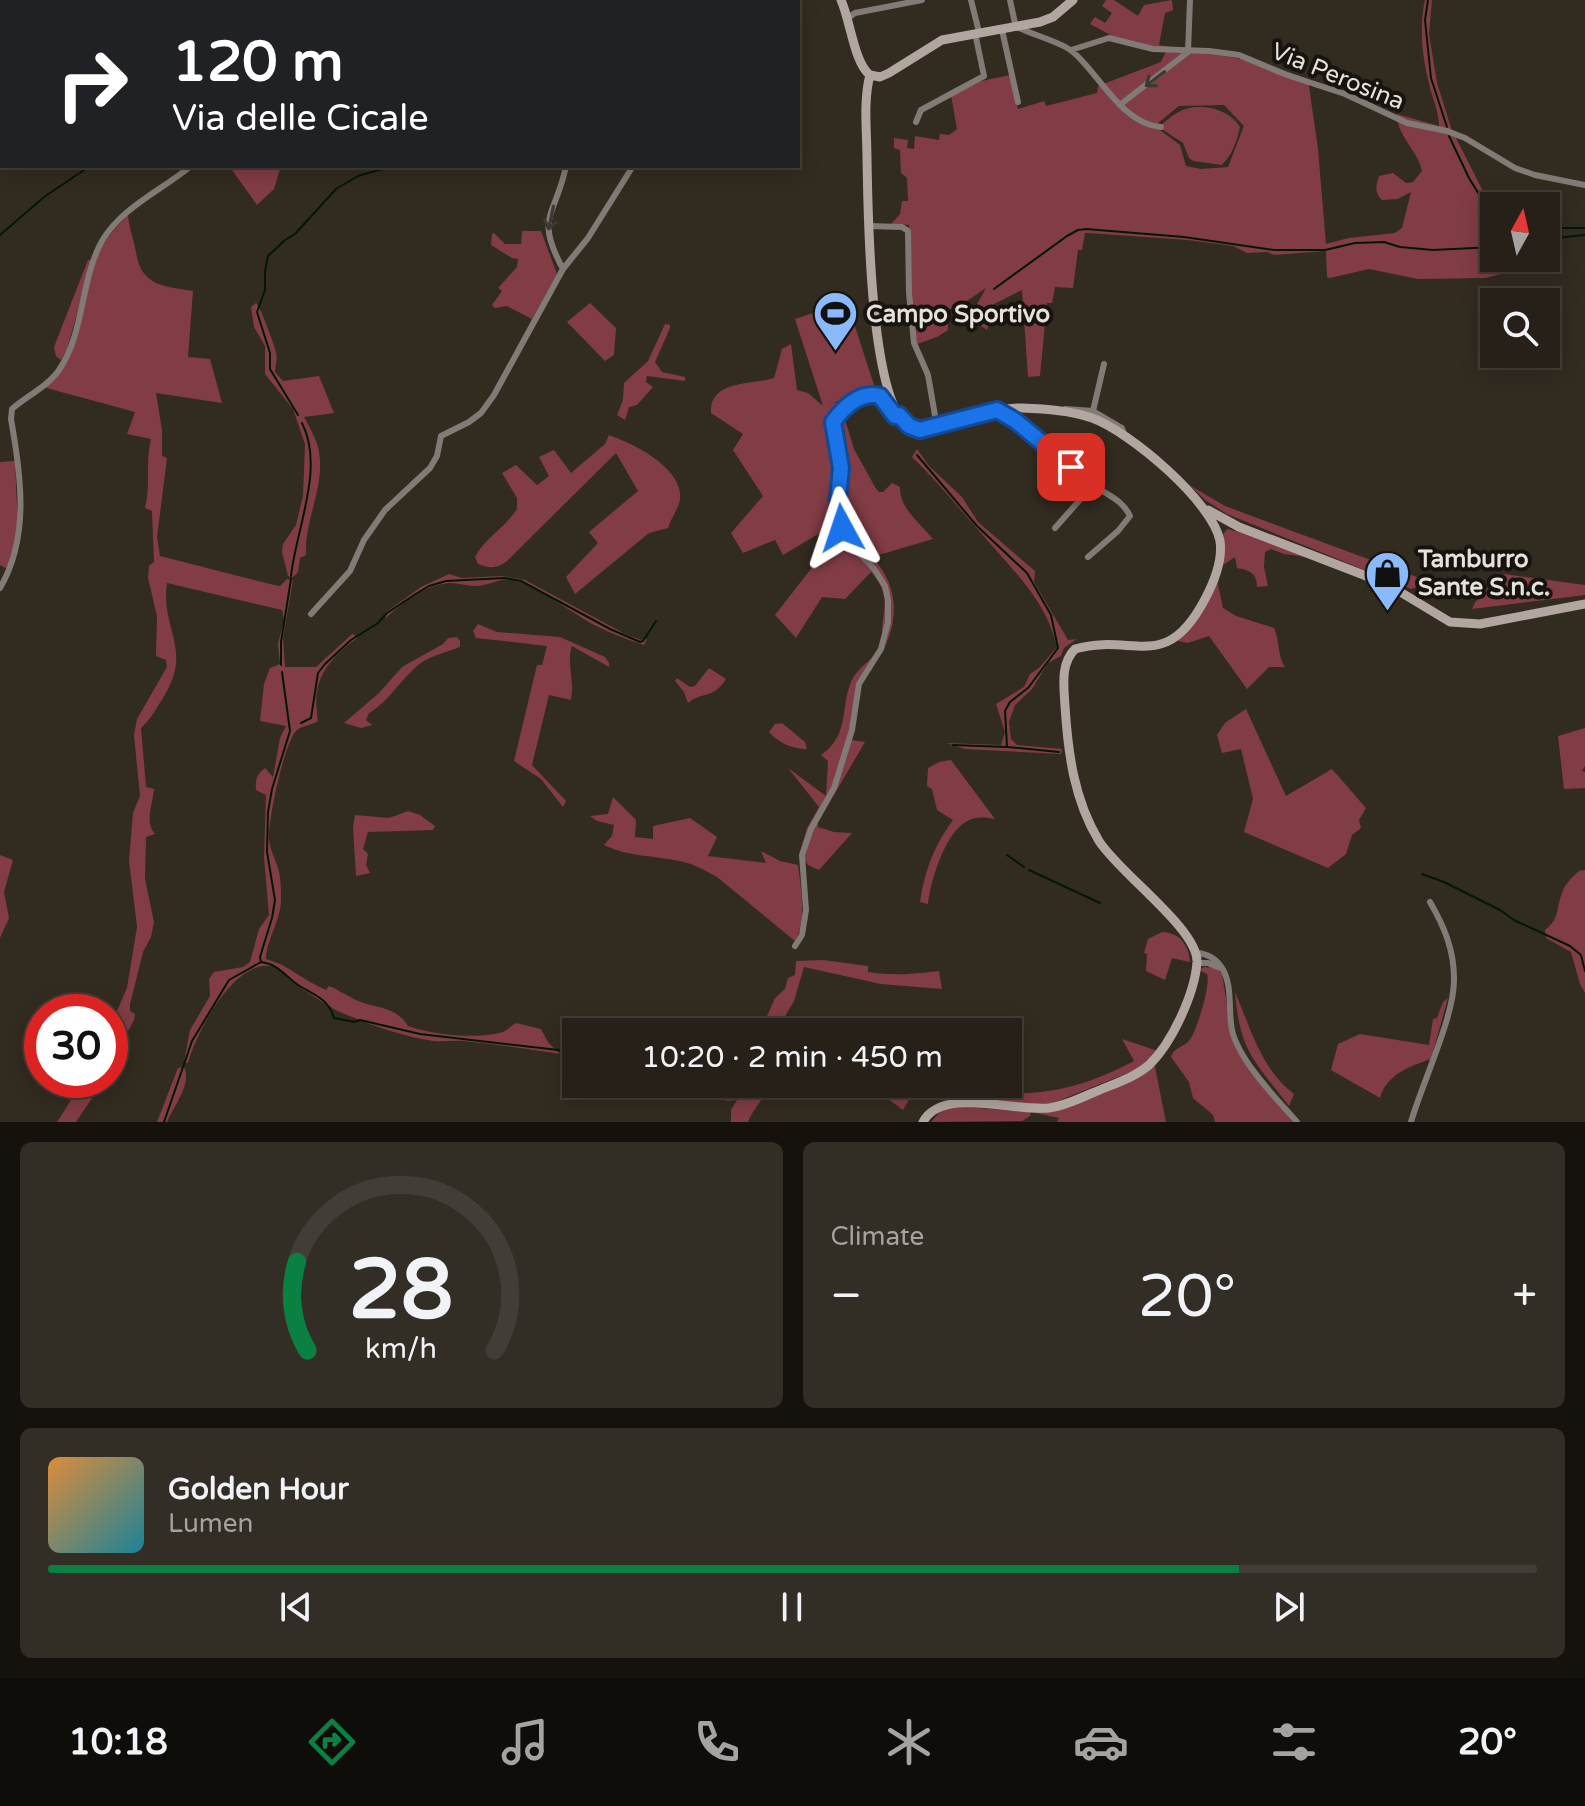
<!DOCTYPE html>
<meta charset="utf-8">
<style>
:root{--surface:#262018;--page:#322d25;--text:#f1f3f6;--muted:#a4a3a2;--line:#423e37;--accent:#0b8043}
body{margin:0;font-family:"Varela Round",sans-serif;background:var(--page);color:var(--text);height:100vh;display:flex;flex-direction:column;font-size:30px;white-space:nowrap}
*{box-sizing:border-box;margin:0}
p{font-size:26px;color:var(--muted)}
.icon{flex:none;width:44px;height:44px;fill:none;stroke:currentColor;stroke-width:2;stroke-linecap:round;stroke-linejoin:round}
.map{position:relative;height:1122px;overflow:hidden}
.panel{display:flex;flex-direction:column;gap:20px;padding:20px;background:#15120d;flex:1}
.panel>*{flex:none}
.hud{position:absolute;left:0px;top:0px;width:800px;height:168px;box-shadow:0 4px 20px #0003,0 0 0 2px var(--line);background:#202124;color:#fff;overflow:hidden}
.needle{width:52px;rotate:8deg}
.buttons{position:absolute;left:1480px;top:192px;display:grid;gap:16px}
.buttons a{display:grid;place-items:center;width:80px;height:80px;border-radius:0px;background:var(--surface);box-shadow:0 4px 20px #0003,0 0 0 2px var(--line);font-size:40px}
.speed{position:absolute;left:24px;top:994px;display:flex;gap:16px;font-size:40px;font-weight:700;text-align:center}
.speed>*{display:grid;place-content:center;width:104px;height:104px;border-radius:50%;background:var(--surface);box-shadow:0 4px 20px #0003,0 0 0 2px var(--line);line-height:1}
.speed .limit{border:12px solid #d22;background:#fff;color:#111}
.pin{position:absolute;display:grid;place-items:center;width:68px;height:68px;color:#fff;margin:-34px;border-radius:16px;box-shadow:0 4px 12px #0006}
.me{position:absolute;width:88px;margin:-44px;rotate:355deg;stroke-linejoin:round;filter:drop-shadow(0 0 6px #0008)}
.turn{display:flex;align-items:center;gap:28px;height:168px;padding:0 40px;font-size:36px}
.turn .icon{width:104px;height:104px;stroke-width:2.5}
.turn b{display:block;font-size:56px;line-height:68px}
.big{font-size:60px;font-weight:600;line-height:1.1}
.panel .tile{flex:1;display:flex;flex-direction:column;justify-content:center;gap:12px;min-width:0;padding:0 28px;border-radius:12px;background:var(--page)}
.panel .dial{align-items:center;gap:0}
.dial svg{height:208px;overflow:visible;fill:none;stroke:var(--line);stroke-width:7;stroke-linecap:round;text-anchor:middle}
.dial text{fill:var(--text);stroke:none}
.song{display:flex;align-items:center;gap:24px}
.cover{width:96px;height:96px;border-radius:12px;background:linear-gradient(135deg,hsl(30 70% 55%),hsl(190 70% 35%))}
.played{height:8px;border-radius:4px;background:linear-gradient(90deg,var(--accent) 80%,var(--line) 80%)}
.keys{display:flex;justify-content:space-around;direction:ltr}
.heat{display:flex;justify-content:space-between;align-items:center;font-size:44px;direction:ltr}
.panel .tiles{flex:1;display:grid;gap:20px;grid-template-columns:1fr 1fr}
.tile:last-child{grid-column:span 2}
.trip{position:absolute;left:562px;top:1018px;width:460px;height:80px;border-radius:0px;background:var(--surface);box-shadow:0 4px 20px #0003,0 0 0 2px var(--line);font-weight:600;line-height:80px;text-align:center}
.menu{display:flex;height:128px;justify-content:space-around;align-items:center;background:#0f0d0a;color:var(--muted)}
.menu .icon{width:56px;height:56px}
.menu .active{color:var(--accent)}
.menu b{font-size:36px;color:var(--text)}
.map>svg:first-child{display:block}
.green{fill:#823c45;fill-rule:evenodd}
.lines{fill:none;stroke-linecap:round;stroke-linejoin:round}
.stream{stroke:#001808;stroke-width:2}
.street{stroke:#817a76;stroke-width:6}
.secondary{stroke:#b1a6a0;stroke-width:9}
.oneway{stroke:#3c3833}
.route-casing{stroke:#114b97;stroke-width:20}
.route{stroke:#1a73e8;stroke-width:14}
.labels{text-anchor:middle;stroke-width:8;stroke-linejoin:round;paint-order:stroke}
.street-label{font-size:24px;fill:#e6e2da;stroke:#17140f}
.poi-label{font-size:24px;font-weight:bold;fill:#e6e2da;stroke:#17140f;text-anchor:start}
</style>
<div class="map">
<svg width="1585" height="1122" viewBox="0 0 1585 1122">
<rect width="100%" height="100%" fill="#322b20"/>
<path class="green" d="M1106 0H1114L1138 16 1144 5 1172 0 1173 10 1165 13 1159 45 1264 63 1308 79 1318 149 1326 244 1349 238 1395 233 1402 228 1411 192 1398 199 1382 200C1374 193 1376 185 1379 176L1393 173 1406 183 1413 182 1422 171C1418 150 1397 137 1397 114L1439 126C1439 111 1432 98 1429 83 1422 56 1419 27 1425 0H1432L1429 34 1437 83 1453 134 1462 139 1456 138 1494 213V258H1527L1528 262H1532L1535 258H1546V256L1547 271 1509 272 1485 278 1418 279 1369 269 1330 278 1327 277 1326 251 1274 255 1267 252 1247 253 1233 246 1188 240 1088 233H1085L1082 250H1078L1073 288 1055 287 1052 303H1047L1040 376 1028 377 1022 290 994 304 987 330 977 323 982 313 977 304 986 288 955 309 942 308 943 320 948 323V330L937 337 917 344 910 291 909 225 891 224 900 214 902 201H908L907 178 901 173 900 150 894 148V138L908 140 907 148 914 149 915 136 939 140 940 134 949 135 957 129 951 95 977 82 1010 75 1018 109 1044 101 1046 106 1097 93 1098 86 1161 62 1166 51 1122 41 1090 24 1095 17 1105 23 1112 13 1102 6ZM1224 105 1244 126 1228 167 1201 169 1186 166 1180 145 1160 130 1162 129 1183 143 1189 158 1193 161 1222 165C1232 155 1237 141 1240 127 1229 108 1196 101 1177 113 1171 116 1166 121 1161 125L1158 123 1179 106Z
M229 166H281L274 189 257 205Z
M128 215C129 228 134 240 136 252 141 286 163 286 193 291L188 357 210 359 222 403 156 393 162 430V456L167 458 157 537 160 556 270 584 280 586 287 579 293 580 283 638 285 667H316L351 635 353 634 357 638C326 662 311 680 318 721 311 726 302 725 296 731 284 744 268 820 269 839 270 850 275 858 278 868 281 878 281 889 281 899 281 921 267 937 266 959 289 965 304 981 326 990L329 986C337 989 344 994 352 998 371 1009 395 1004 408 1026 434 1035 472 1039 500 1033 506 1032 510 1026 516 1023L541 1029 548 1042 560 1054C528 1049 496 1044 463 1041 453 1040 443 1042 433 1041 401 1036 370 1025 340 1012 335 1010 298 987 294 983 285 975 277 964 264 966 229 969 196 1034 188 1063L184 1062 190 1030 210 996 209 979 214 972 243 967 250 962 259 929 269 915 264 857 266 795 256 790C255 780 257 774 265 768L273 777 280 738 286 726 260 721 264 684 270 668 280 664 278 644 284 620 282 610 167 583C160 630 194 649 163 698 156 709 151 719 141 728L146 787 154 789C153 804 144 822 155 834L146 837 145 879 154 922 151 937 143 952 130 1004V1011L135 1014 134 1020 110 1065V1027L127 988 137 927 129 861 133 813 140 796 134 735 137 719 167 667 166 660 156 656 157 616 148 578 149 566 154 562 152 511 145 508C151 485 145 462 151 439L127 434 135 412 43 387C80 353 79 299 98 255 105 239 116 227 128 215Z
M522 231H541L557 274 532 319 507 306 495 308 492 305 502 291 498 288 517 267 518 259 512 258 491 245 492 234 494 233 505 244H521Z
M88 260 92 261 67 349 61 360 56 356 54 347Z
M847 302 875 388 829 404 852 398 854 402 843 413 854 449 875 487 879 492H883L892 483 900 487C899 508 921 524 933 539L872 557C897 583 900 617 884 648 878 659 867 668 863 679 856 698 855 720 852 740L865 742 818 822V827L834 832 852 833 819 870 808 865 800 852 807 828 819 807 788 768 826 796 828 761 821 755C850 735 840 708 851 682 858 666 876 659 882 642 885 636 882 637 882 630 884 604 890 594 871 572L845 599 822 597 796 638 775 615 835 538 825 530 783 555 775 540 743 553 731 533 763 496 733 450 743 434 711 413C709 380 752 385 774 378L782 349 791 344 797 390 808 393 823 406 795 319Z
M256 303C261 308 274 344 276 352 278 358 275 366 275 372L283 381 319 376 334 413 304 417C310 428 317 440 319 452 325 487 304 521 306 555L300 558 298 572 293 577 288 576 282 552 283 544 296 525 303 496 305 444 293 409 265 374V346L254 327 251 307Z
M590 303 616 328 614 355 605 361 567 322Z
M665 324 670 325V328L655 362 662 372 685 377V381L647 376 646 382 653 387 637 405 629 407 625 420 617 415 623 400 624 383 648 361Z
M609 435C632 443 677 465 680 493 682 505 671 517 668 528L649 533 575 594 566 577 598 543 589 532 638 491 616 453 506 562C496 569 489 568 478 564L475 557C485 538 505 528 517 509V498L502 473 516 465 537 485 549 476 539 457 554 450 571 473 605 444Z
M917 449 929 466 962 497 978 522 1035 571 1034 582 1068 640 1077 639 1064 648 1061 656 1048 663 1032 689 1015 705 1009 722 1011 739 1017 745 1062 749 1061 754 965 749 947 743 1001 745 1005 732 996 704 1024 687 1030 674 1039 668 1057 647C1047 605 1022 580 995 549 967 518 942 486 912 457Z
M15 461 18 530 8 569 0 565V462Z
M1191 486 1225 506 1425 580 1422 585 1411 589 1227 514 1205 500Z
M1227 529 1249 534 1307 557 1284 554 1271 549 1265 552 1264 567 1268 586 1257 587C1257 573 1249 570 1237 568L1235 557 1220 567 1218 585 1223 608 1236 616 1274 628C1280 641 1277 655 1285 667H1269L1247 689 1209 636 1188 643 1174 640 1213 589 1222 536Z
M1497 573 1585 585V595L1472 609C1477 595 1492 587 1497 573Z
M449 574 462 578 502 576 525 580 627 635 641 640 647 639 644 645C620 637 596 628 576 614 558 603 538 588 517 581 501 576 490 586 475 586 467 586 458 583 450 583 427 584 402 602 386 618V612L421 587Z
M478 624 497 632 560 637 605 657 609 663V667L572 646C566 662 575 680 571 700L549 695 532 765 566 801 563 807 541 779 514 761 537 665H542L547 646 476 638 473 631Z
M457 637 460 641V647C444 653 425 657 414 669 398 683 387 703 369 713L366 720 372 725 361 728 344 723 379 693 402 667 443 644 448 638Z
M709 668 726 679C714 699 703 691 688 703L684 692 675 681 677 678 690 687 695 686Z
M1246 709 1286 796 1332 769 1366 808 1359 820 1361 828 1352 835 1346 854 1328 868 1244 832 1253 799 1241 749 1222 753 1217 735 1225 723Z
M782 723 805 742 807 749C792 749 779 743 769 732L775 724Z
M1585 728V766L1582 771 1585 772V788L1564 789 1558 736Z
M951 760 995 819C990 818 982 817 976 818 947 822 931 880 928 904L920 902C925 870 934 846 953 820L937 810 932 789 927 786 928 768 939 762Z
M613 797 636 820 635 837 653 839V826L690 818 717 837 708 856 766 863 761 851 780 861 798 865C801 889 807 920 795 941L717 877C708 872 698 866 687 863 660 855 630 858 604 845L612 836 614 825 597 821 590 816 608 814Z
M408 811 420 815 435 826 433 830 368 832 363 849 368 854 366 865 370 873 356 876 353 827 355 815 389 818Z
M0 855 13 860 4 892 9 918 0 938Z
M1585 870V993L1580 984 1571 952 1546 938 1545 930C1560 919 1556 908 1562 893 1565 884 1572 877 1579 871Z
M1162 932C1180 932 1189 946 1190 962L1172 958 1165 980 1146 971 1147 954 1144 953 1148 939Z
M823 960 868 966V972C892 976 915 974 939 971L942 989 881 984 804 967 794 1001 780 1025H774L770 1032H760L775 998 785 989 788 978 795 975 796 961Z
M1204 967 1217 968 1222 974 1232 1037 1246 1064 1293 1122H1215L1213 1115 1193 1098 1189 1082 1171 1057C1174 1047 1182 1048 1189 1041 1197 1031 1211 984 1207 974L1199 970Z
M1235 992C1251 1029 1261 1069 1294 1094L1289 1106C1254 1060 1240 1052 1235 992Z
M1448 998 1431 1059C1410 1066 1386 1075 1380 1098L1331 1070 1338 1044 1360 1034 1429 1045 1433 1019 1437 1018 1443 1002Z
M1122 1039 1158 1051 1140 1068 1048 1105 960 1100 945 1089C1021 1097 1064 1098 1134 1061Z
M1154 1062 1166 1122H1057L1059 1118 1031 1112 1030 1116 1022 1121 931 1122 940 1112 952 1106 1030 1112 1056 1110Z
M184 1067C192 1084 174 1106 167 1122H157L178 1068Z
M84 1080H104L76 1122H57Z
M737 1084H767C765 1100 753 1108 748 1122H731V1110L737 1100 727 1101 719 1097 718 1093Z
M868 1084H918L903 1110Z"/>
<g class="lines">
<path class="stream" d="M1428 0 1425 20 1431 78 1447 127
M1449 136 1469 178 1494 219
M1546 228H1585
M0 235 44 197 90 166
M1546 239 1585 235
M994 289 1067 236 1078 230 1086 229 1184 237 1274 250H1325L1355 243 1384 242 1400 247 1433 250 1494 247
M298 415 270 369V353L257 312 265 290V271L268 256 285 240 295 234 336 189 358 176 393 166
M917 455 977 526 1027 573 1051 615 1058 648 1028 688 1010 702 1005 711 1007 747 1059 752
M291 576C296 529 325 468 302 423
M281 665V642L291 579
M301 723 311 718 318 673 325 664 351 640 378 623 387 613 414 595 429 586 446 581 505 578 521 581 610 629 640 642 643 641 656 621
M953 745 1007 747
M1007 855 1024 867
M1029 870 1100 903
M1422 874 1444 882 1500 910 1514 920 1570 946 1581 955 1585 971
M261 962C278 964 285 976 298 985 314 995 328 998 334 1018L354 1022 360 1020 420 1034 576 1052
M164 1122 192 1041 229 980 261 962 260 957 272 918 275 900 267 852 268 812 272 789 290 731 282 672"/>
<path class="street" d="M273 0 279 2
M570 0 571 2
M971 0 979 32
M1010 0 1016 28
M107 2 112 0
M322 2 324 0
M509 2 511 0
M752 2V0
M848 18 855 13 922 0
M1017 27C1032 35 1062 42 1073 52 1100 75 1122 124 1161 127
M1002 30 1018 102
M1071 50 1109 38 1153 49 1209 51 1239 55 1287 75 1345 94 1407 123 1447 131 1465 138 1515 168 1535 175 1585 185
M0 64 2 63
M1121 104 1188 52 1190 0
M916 122 921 110 984 76 975 33
M868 226 902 227 908 231 909 293 914 343 928 375 937 427
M563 269C534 216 556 216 566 166
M1065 409 1093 411 1122 428 1125 437
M997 410C1030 433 1060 460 1092 484 1106 495 1122 499 1130 516L1118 531 1088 557
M1093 411 1104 364
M1055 528 1093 485
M0 588C30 537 21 475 11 419L12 409C27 396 48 386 59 370 85 332 80 280 102 241 122 207 162 190 191 166
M311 614 350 571 364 540 385 510 430 468 437 456 441 436 469 422 481 413 494 395 563 269 588 238 633 166
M795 946 802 935 806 910 802 855 811 829 834 788 852 730 859 684 881 649 888 622V600L885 586 875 570 849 542 842 528 838 499 841 468 833 422 849 403 876 394 884 400 895 416 899 415
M1197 953C1208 954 1216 958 1222 968 1233 985 1228 1011 1232 1030 1239 1061 1276 1098 1297 1122
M1197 963H1208L1220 968
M1411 1122C1422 1083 1455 1016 1454 978 1454 950 1444 926 1430 902"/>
<path class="secondary" d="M841 0C850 19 854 63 870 75
M870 75C863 101 867 132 867 159 868 208 869 398 908 426 923 437 992 407 1020 408 1043 409 1070 410 1092 418 1129 431 1213 502 1220 541 1223 561 1214 582 1205 599 1165 675 1134 632 1075 649 1060 664 1064 687 1065 706 1068 753 1074 800 1099 841 1119 873 1198 929 1197 962 1195 993 1172 1043 1149 1065 1134 1078 1113 1084 1095 1092 1080 1098 1065 1106 1049 1108 1014 1112 942 1086 923 1122
M870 75 880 77 889 73 942 40 1040 22 1053 17 1073 0
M1208 510 1239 527 1387 584 1450 622 1480 624 1585 604"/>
</g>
<defs><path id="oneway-shaft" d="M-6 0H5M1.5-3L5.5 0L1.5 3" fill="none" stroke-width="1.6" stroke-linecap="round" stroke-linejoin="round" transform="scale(2)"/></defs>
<g class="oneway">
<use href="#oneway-shaft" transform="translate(1155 79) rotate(143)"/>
<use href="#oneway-shaft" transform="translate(551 218) rotate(102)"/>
</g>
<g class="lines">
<defs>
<path id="route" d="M842 528 838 499 841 468 833 422C844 407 860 391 880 396L895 416 899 415 909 426 920 430 997 410 1016 421 1071 467"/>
</defs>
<use href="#route" class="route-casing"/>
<use href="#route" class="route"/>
</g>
<defs>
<symbol id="stadium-pin" viewBox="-11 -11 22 30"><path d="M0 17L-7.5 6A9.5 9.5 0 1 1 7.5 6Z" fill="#8bbafc" stroke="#17140f"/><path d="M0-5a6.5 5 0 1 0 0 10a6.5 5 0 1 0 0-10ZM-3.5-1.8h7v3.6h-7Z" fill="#111"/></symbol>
<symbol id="shop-pin" viewBox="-11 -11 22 30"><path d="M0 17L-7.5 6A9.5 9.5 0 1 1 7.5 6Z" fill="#8bbafc" stroke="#17140f"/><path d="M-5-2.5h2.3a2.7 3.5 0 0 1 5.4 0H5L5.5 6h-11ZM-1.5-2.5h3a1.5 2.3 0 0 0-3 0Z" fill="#111"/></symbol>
</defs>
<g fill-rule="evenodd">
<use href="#stadium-pin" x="810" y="288" width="51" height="69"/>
<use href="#shop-pin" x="1362" y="548" width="51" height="69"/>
</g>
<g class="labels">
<g class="street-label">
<text transform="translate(1338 76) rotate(22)" y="8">Via Perosina</text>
</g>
<g class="poi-label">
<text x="866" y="322">Campo Sportivo</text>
<text x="1418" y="567">Tamburro<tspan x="1418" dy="28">Sante S.n.c.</tspan></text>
</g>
</g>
</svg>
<div class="buttons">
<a><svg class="needle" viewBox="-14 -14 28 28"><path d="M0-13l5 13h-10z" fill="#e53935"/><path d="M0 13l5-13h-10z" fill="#a4a3a2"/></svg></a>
<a><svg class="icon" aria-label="search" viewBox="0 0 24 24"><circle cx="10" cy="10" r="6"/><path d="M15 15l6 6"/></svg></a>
</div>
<div class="speed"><div class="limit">30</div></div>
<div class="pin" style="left:1071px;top:467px;background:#d93025"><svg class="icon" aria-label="arrive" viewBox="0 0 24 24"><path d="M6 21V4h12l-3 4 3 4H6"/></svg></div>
<svg class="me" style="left:842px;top:528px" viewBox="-20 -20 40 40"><path d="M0-17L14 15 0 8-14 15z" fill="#1a73e8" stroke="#fff" stroke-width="4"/></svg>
<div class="trip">10:20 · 2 min · 450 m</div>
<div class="hud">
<div class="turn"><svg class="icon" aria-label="right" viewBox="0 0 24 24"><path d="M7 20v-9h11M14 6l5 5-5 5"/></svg><div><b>120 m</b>Via delle Cicale</div></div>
</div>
</div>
<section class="panel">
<div class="tiles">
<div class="tile dial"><svg viewBox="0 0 100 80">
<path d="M14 69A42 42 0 1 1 86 69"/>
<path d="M14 69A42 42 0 0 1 10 35" stroke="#0b8043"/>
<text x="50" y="56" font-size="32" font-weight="700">28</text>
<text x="50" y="72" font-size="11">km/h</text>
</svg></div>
<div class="tile"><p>Climate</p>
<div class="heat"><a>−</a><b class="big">20°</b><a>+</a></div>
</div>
<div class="tile">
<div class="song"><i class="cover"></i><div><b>Golden Hour</b><p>Lumen</p></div></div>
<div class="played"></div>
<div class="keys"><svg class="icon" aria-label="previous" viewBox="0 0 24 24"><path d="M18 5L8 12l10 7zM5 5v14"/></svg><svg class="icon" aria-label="pause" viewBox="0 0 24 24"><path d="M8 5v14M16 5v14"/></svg><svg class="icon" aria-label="next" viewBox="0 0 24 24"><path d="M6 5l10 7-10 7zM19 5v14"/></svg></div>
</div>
</div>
</section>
<nav class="menu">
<b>10:18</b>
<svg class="icon active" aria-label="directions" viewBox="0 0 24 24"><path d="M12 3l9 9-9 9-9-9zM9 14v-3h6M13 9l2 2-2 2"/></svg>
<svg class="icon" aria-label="music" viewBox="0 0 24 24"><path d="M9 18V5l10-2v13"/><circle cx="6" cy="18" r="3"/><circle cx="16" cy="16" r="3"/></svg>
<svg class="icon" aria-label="phone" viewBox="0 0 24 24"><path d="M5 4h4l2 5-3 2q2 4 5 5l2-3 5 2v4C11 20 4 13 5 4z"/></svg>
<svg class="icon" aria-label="climate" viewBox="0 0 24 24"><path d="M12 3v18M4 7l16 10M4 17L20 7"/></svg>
<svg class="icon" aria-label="car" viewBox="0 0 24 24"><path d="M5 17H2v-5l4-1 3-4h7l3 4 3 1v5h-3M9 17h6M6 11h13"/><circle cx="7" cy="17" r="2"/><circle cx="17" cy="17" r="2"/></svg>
<svg class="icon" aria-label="filters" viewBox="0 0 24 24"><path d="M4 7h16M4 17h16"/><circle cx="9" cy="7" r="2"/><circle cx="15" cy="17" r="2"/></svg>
<b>20°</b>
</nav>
